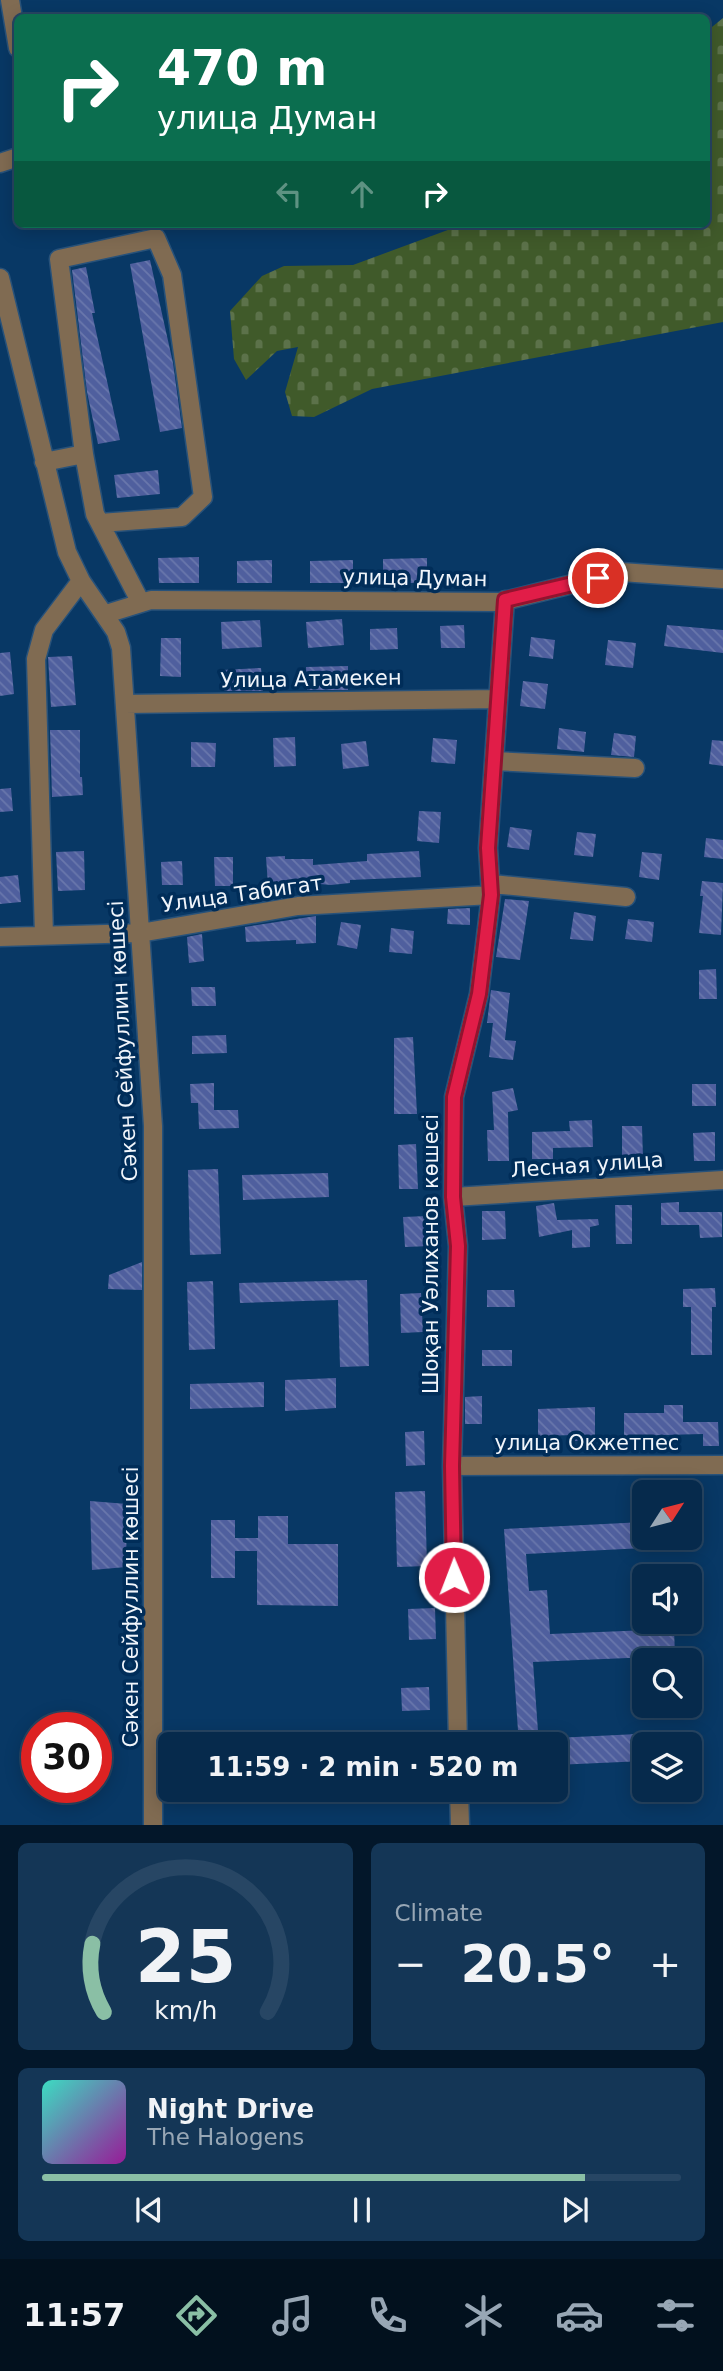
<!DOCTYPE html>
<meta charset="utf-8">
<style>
:root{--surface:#062a4c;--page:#143656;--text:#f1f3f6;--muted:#98a7b5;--line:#274664;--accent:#8abfa5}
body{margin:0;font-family:"DejaVu Sans",sans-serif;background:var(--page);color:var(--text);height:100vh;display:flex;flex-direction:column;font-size:26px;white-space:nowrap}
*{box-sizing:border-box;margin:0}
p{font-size:23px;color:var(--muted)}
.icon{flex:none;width:38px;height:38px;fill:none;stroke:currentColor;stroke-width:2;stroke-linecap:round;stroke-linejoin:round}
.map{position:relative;height:1825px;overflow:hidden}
.panel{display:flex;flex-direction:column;gap:18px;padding:18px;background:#03172a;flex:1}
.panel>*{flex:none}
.hud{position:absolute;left:14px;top:14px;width:696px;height:214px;border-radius:10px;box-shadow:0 4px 18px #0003,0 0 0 2px var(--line);background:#0b6e4f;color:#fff;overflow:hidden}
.needle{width:46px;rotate:54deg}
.buttons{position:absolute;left:632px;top:1480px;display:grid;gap:14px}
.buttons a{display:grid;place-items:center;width:70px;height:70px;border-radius:10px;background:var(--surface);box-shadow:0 4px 18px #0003,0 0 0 2px var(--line);font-size:35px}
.speed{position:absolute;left:21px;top:1712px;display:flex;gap:14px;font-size:35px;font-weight:700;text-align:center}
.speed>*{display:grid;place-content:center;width:91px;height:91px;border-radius:50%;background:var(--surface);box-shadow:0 4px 18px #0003,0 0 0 2px var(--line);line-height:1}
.speed .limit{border:10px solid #d22;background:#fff;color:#111}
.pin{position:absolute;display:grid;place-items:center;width:60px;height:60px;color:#fff;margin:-30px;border:4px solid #fff;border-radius:50%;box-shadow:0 2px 7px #0007}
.me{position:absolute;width:77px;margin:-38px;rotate:359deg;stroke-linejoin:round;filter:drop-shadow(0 0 5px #0008)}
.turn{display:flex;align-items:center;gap:24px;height:147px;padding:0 28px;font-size:32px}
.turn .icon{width:91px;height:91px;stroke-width:2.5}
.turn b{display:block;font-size:49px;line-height:60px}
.lanes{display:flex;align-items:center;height:66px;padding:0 28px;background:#0003;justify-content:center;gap:35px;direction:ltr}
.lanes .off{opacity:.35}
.big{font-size:52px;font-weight:600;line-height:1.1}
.panel .widget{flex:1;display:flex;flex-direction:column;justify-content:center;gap:10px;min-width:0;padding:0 24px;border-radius:10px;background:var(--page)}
.panel .dial{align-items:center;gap:0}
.dial svg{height:182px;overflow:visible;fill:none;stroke:var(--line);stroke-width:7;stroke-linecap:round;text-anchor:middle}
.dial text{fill:var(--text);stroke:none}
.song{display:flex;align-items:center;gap:21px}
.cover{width:84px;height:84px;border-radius:10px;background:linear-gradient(135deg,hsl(170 70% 55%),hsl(300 70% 35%))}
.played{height:7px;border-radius:4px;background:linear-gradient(90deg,var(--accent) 85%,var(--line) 85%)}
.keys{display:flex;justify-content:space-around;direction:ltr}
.heat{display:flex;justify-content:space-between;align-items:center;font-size:38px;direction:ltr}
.panel .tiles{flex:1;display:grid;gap:18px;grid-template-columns:1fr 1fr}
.widget:last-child{grid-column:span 2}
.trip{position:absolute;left:158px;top:1732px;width:410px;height:70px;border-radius:10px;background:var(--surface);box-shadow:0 4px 18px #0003,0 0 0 2px var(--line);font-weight:600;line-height:70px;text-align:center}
.tab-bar{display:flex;height:112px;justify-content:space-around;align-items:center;background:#02111e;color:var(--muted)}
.tab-bar .icon{width:49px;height:49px}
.tab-bar .active{color:var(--accent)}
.tab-bar b{font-size:32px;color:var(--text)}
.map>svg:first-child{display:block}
.cemetery{fill:url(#cemetery-stones)}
.building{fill:url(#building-back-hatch)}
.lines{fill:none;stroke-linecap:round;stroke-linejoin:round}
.minor-casing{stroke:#28527a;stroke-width:21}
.minor{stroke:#806b52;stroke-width:18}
.route-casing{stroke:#92132f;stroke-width:18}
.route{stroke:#e11d48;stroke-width:12}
.labels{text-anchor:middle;stroke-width:7;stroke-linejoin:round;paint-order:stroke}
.street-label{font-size:21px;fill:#f0f5fb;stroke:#002d59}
</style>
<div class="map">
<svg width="723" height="1825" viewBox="0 0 723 1825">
<defs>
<pattern id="cemetery-stones" width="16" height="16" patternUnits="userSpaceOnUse" patternTransform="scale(1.75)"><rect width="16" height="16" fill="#405a2a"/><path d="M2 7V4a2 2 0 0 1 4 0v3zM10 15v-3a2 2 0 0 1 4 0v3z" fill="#5c724a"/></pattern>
<pattern id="building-back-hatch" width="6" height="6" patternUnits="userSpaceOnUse" patternTransform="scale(1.75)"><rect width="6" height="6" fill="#4f5f9e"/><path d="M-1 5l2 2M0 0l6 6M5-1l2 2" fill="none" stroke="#6977ac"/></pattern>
</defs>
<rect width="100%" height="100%" fill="#083865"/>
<path class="cemetery" d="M723 18V322L372 389 314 417 292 416 285 392 298 347 277 351 246 380 234 359 230 311 262 276 284 266 353 265 464 224H707V31Z"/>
<path class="building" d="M150 260 173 363 182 428 160 432 130 264Z
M86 267 95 313H92L120 440 98 444 87 392 72 270Z
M158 470 160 494 117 498 114 475Z
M199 557V583H159L158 558Z
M427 558V583H383V559Z
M272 560V583H237V561Z
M353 560V583H310V561Z
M342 619 344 645 308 648 306 622Z
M260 620 262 647 222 649 221 622Z
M464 625 465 648H441L440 626Z
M667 625 723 630V653L664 646Z
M397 628 398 649 370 650V629Z
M531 637 555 640 553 659 529 656Z
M161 638H181V677L160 676Z
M608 640 636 643 633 668 605 665Z
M10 652 14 694 0 696V653Z
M72 656 76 705 51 707 48 657Z
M348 666V690H307L306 667Z
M261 668 263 691H224L222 670Z
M523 681 548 684 545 709 520 706Z
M559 728 586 732 584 752 557 749Z
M50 730H80V777H82L83 795 52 797Z
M614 733 636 736 634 757 611 755Z
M295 737 296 766 274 767 273 738Z
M433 738 457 740 455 764 431 762Z
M712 740 723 741V766L709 764Z
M366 741 369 766 343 769 341 744Z
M191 742 216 743 215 767H191Z
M11 788 13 811 0 812V789Z
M419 811 441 812 439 843 417 841Z
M510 827 532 830 529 850 507 847Z
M577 832 596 834 593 857 574 855Z
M706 838 723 840V859L704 857Z
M84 851 85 890 58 891 56 852Z
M419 851 421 877 350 880V883L331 885 297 882 268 885 266 857 285 856V859H313V865L367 861V854Z
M642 852 662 854 659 880 639 877Z
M214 857H233V886H215Z
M182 861 183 885H162L161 862Z
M18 875 21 902 0 904V877Z
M702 881 723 883 721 935 699 933 703 896H700Z
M505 899 529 901 520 960 496 957Z
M470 908V925L447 924 448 909Z
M574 912 596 916 593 941 570 939Z
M316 916V943L296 944V940L246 942 245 927Z
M628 919 654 922 652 942 625 939Z
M341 922 361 925 357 949 337 945Z
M391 928 414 931 412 954 389 952Z
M202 934 204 961 189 963 187 937Z
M716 969 717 999H699V970Z
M191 987H215L216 1006H192Z
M491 990 510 993 505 1040 516 1041 513 1060 489 1057 493 1023H487Z
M226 1035 227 1053 192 1054V1036Z
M413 1037 417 1114H394V1038Z
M214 1083V1110H238L239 1128 199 1129 198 1103H191L190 1084Z
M692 1084H716V1106H692Z
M513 1088 518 1110 508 1112 509 1161H488L487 1130H494L492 1092Z
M592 1120 593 1147 553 1148V1159H532V1132L570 1131 569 1121Z
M622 1126H642L643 1158 622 1159Z
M715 1132V1161H694L693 1133Z
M416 1144 418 1189H399L398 1145Z
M218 1169 221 1254 190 1255 188 1170Z
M328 1173 329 1197 243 1200 242 1175Z
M679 1202V1212H722V1237L700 1238 699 1225H661V1203Z
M554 1203 557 1220 598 1219 599 1225 590 1227V1247L572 1248V1230L539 1237 536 1206Z
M615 1205H632V1244H616Z
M482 1211H505L506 1239 482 1240Z
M427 1216 431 1246 405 1247 403 1217Z
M142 1262V1290L108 1289 109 1275Z
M367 1280 369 1366 340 1367 338 1300 240 1303 239 1283Z
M213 1281 215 1349 189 1350 187 1282Z
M715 1288 716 1307H712V1355H691V1307H683V1289Z
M487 1290H514L515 1307H487Z
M421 1293 423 1332 401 1333 400 1294Z
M482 1350H512V1366H482Z
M336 1378V1408L285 1411V1380Z
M264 1382V1407L190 1409V1384Z
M482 1396V1424H465V1397Z
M664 1405H683V1422H718L719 1446H703V1434L624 1436V1413H664Z
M595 1407V1441H574V1435L538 1436V1409Z
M424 1431 425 1465 406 1466 405 1432Z
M425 1491 427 1566 397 1567 395 1492Z
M90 1501 127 1504 126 1567 92 1570Z
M258 1516H288V1544H338V1606L257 1605V1551H235V1578H211V1520H235V1538H258Z
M644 1522V1548L526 1554 529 1591 547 1590 550 1634 674 1629 675 1656 533 1662 539 1745H519L504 1529Z
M435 1608 436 1639 409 1640 408 1609Z
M429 1687 430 1710 402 1711 401 1688Z
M679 1732 680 1745H644V1761L555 1765V1738Z"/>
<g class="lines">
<defs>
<path id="minor" d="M10 0 18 48
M0 163 18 157
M0 278 67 552 81 581 116 632 121 648 153 1126V1825
M84 454 59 259 156 238 172 275 203 497 182 517 100 523
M44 462 84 454 95 514 141 603
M106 614 151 600 500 602 621 572 723 579
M125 704 498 699
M494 761 635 768
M492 884 626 897
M44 935 36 659 44 630 81 581
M0 937 140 933 298 906 491 895
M453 1197 723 1180
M452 1466 723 1465
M458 1745 452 1466 458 1246 453 1197 454 1097 479 994 491 895 488 848 505 600
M459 1790 460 1825"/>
</defs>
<use href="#minor" class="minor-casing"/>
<use href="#minor" class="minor"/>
</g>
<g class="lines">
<defs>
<path id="route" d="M454 1577 452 1466 458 1246 453 1197 454 1097 479 994 491 895 488 848 505 600 598 578"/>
</defs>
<use href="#route" class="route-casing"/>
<use href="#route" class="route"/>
</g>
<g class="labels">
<g class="street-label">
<text transform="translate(415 578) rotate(1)" y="7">улица Думан</text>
<text transform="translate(311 679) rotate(-1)" y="7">Улица Атамекен</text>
<text transform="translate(242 894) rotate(-8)" y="7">Улица Табигат</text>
<text transform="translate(123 1041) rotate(-93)" y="7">Сәкен Сейфуллин көшесі</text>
<text transform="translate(587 1165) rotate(-4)" y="7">Лесная улица</text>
<text transform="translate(431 1254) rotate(-90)" y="7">Шоқан Уәлиханов көшесі</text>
<text x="587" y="1450">улица Окжетпес</text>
<text transform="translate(131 1607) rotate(-90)" y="7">Сәкен Сейфуллин көшесі</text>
</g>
</g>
</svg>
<div class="buttons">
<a><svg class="needle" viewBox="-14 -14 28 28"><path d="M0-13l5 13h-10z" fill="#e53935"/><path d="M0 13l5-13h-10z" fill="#98a7b5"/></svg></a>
<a><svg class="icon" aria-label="sound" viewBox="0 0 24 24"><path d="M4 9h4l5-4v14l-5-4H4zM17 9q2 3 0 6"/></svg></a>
<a><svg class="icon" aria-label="search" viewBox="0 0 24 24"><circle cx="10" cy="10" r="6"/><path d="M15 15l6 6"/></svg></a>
<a><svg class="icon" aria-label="layers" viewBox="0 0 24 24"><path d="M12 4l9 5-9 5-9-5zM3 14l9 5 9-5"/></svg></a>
</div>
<div class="speed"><div class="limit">30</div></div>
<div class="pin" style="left:598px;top:578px;background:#d93025"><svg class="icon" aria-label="arrive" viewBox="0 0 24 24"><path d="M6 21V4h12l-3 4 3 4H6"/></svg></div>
<svg class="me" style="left:454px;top:1577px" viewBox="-20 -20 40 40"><circle r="17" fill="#e11d48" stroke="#fff" stroke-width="3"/><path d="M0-11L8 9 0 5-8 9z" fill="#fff"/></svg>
<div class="trip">11:59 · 2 min · 520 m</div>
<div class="hud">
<div class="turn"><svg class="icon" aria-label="right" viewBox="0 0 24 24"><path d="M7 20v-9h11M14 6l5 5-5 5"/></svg><div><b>470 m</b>улица Думан</div></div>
<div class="lanes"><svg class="icon off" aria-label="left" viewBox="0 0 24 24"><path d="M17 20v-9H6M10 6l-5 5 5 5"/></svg><svg class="icon off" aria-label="ahead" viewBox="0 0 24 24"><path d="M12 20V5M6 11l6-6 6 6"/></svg><svg class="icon" aria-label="right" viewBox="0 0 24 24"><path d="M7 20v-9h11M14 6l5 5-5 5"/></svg></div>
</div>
</div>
<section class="panel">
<div class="tiles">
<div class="widget dial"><svg viewBox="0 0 100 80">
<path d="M14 69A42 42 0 1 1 86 69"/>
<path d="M14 69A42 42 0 0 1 9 39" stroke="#8abfa5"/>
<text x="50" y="56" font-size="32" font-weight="700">25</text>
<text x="50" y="72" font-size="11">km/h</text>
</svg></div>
<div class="widget"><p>Climate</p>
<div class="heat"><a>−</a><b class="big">20.5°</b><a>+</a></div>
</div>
<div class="widget">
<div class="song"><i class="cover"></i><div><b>Night Drive</b><p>The Halogens</p></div></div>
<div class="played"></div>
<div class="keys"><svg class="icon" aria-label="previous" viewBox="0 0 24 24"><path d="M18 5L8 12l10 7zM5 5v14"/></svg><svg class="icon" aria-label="pause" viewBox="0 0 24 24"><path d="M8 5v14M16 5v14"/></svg><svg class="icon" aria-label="next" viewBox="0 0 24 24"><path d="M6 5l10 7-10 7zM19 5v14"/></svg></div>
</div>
</div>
</section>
<nav class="tab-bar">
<b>11:57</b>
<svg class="icon active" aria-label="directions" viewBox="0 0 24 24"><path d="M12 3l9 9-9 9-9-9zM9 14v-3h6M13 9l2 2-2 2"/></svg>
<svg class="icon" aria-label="music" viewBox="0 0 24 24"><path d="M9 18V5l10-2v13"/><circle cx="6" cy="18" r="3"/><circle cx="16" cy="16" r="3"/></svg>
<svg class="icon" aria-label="phone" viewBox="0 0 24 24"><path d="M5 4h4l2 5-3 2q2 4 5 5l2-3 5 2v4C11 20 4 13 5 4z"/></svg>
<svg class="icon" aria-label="climate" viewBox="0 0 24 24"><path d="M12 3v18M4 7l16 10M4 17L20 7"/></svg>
<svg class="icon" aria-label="car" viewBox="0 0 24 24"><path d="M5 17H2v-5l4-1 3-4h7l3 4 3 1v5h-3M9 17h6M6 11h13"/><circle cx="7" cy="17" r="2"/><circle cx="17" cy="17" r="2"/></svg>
<svg class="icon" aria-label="filters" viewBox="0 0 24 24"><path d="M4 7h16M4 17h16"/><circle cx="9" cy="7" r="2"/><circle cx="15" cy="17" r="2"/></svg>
</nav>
